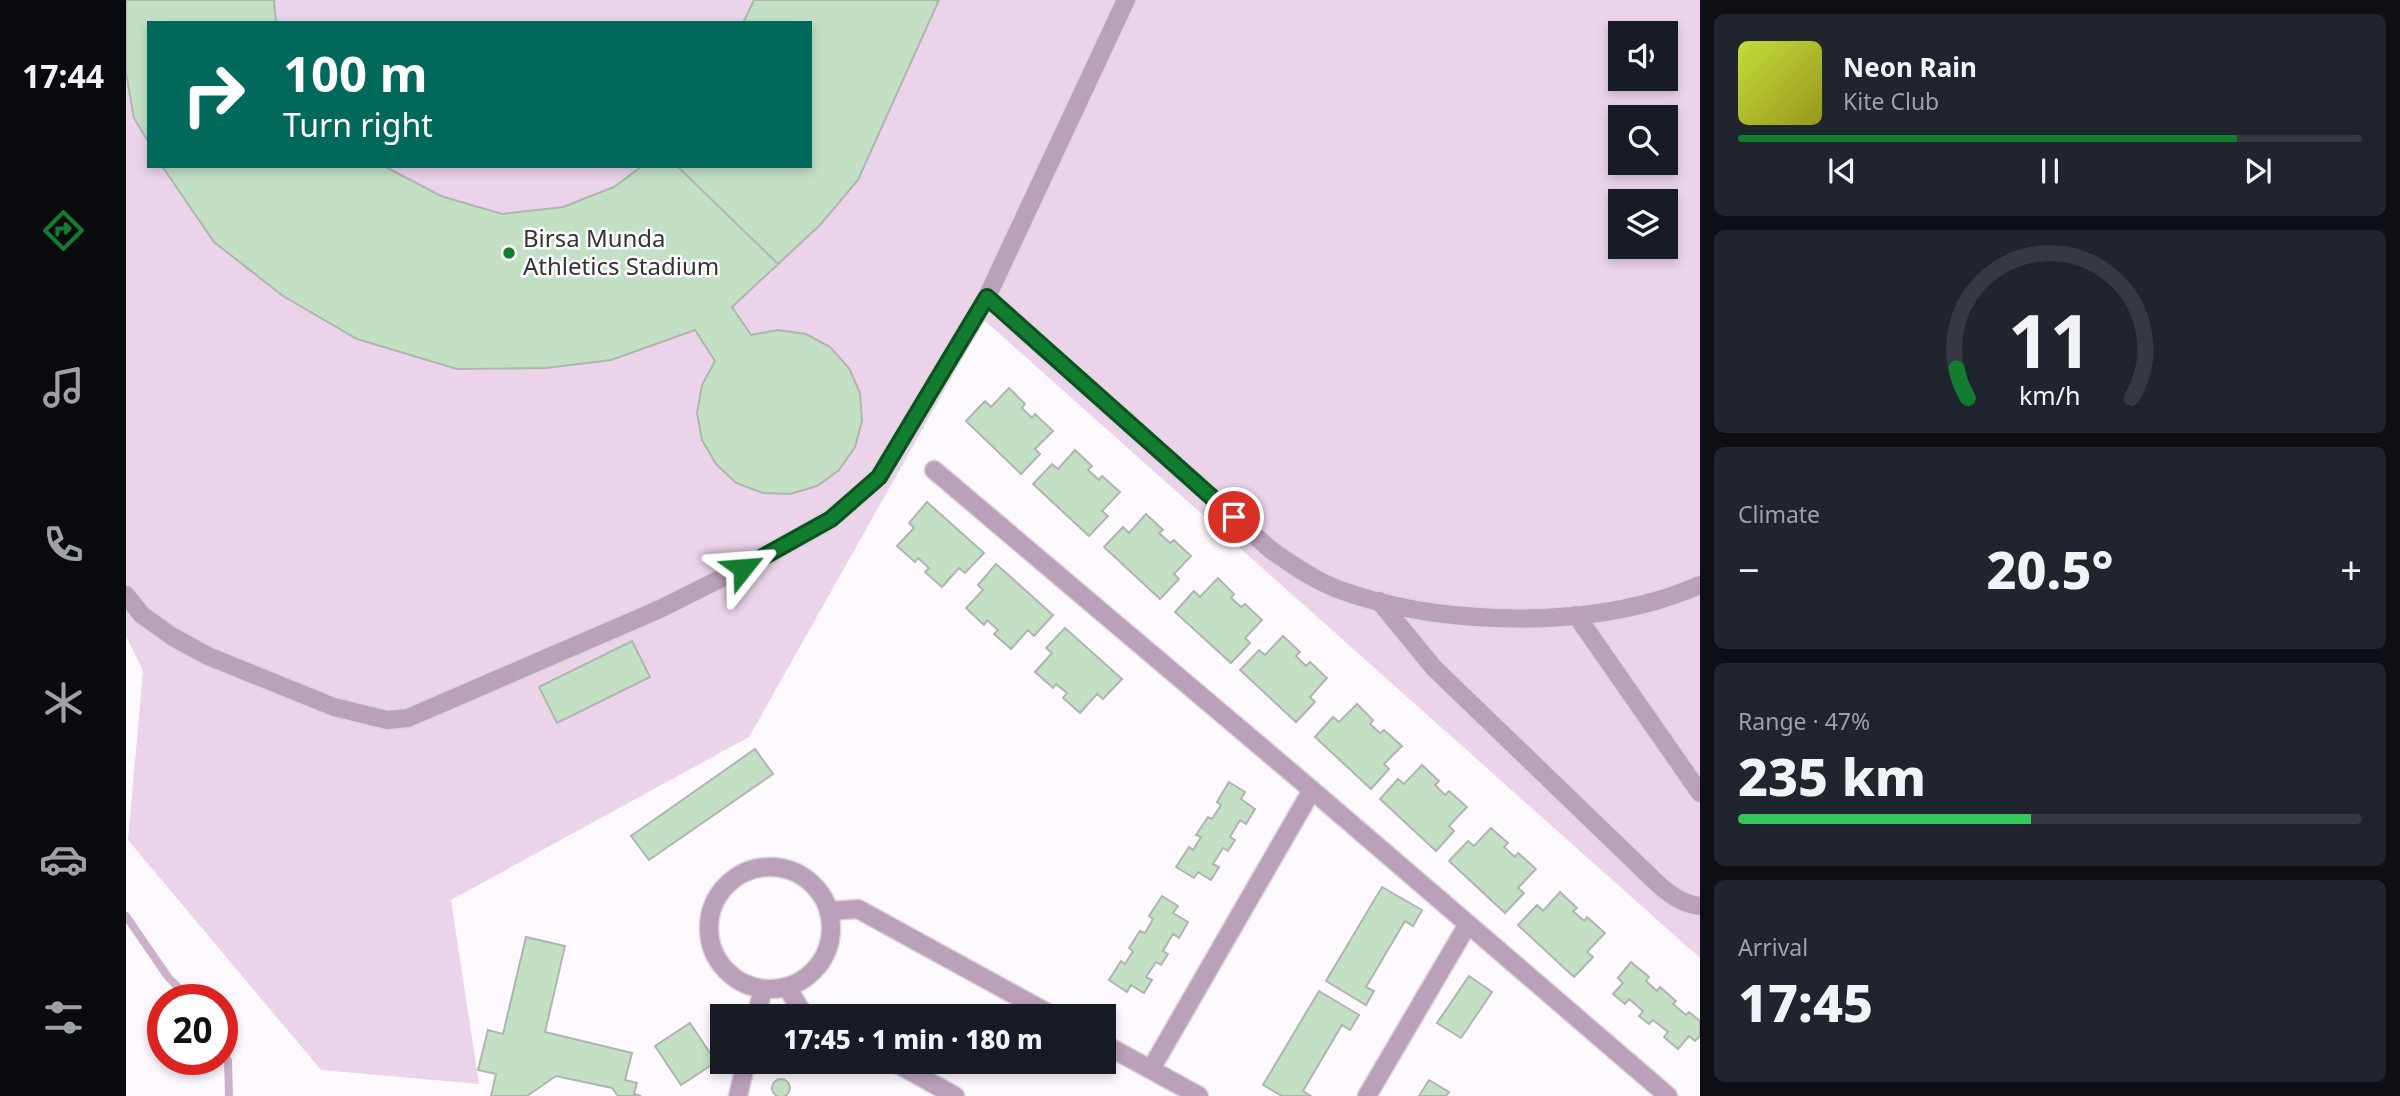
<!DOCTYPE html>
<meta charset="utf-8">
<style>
:root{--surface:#171b24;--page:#20242c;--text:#f1f3f6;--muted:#9ea1a6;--line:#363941;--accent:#127c30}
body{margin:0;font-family:"Noto Sans",sans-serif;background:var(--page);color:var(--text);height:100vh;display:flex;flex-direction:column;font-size:26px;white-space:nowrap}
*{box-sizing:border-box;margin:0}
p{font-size:23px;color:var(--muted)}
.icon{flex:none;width:38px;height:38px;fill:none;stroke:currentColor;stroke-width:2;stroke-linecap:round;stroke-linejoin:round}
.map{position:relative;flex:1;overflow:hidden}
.panel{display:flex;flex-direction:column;gap:14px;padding:14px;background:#0d0f14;width:700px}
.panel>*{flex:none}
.guide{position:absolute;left:21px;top:21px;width:665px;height:147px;border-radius:0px;box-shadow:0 4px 10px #0003;background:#00695c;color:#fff;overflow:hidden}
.controls{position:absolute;left:1482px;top:21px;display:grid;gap:14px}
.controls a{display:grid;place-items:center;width:70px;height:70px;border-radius:0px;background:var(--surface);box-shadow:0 4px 10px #0003;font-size:35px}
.speed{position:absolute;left:21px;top:984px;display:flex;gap:14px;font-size:35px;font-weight:700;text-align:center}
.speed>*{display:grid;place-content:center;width:91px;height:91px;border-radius:50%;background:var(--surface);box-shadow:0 4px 10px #0003;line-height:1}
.speed .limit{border:10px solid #d22;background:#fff;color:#111}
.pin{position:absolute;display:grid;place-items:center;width:60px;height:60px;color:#fff;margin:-30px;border:4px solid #fff;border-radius:50%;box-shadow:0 2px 7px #0007}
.me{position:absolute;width:77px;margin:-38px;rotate:62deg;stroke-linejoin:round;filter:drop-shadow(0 0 5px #0008)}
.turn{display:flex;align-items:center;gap:24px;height:147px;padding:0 21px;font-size:32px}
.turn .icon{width:91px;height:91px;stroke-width:2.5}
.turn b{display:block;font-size:49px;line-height:60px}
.big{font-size:52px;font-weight:800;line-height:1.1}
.panel .widget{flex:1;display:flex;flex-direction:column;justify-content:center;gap:10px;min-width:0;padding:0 24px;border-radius:10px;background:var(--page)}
.panel .dial{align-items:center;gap:0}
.dial svg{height:182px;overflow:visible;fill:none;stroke:var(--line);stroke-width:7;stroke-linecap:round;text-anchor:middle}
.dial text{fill:var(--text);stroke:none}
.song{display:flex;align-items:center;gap:21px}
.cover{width:84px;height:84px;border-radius:10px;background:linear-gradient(135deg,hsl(70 70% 55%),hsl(60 70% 35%))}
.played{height:7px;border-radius:4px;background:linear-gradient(90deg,var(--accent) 80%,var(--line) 80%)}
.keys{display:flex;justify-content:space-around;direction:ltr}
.heat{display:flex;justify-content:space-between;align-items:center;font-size:38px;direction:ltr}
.charge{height:10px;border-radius:5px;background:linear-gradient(90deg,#34c759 47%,var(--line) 0)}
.trip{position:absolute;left:584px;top:1004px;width:406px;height:70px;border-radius:0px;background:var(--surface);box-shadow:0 4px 10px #0003;font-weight:800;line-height:70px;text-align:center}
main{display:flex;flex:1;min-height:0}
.tab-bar{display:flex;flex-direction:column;width:126px;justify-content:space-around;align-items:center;background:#090b0e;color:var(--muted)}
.tab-bar .icon{width:49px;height:49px}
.tab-bar .on{color:var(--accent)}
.tab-bar b{font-size:32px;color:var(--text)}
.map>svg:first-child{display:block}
.green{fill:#ebd4ea;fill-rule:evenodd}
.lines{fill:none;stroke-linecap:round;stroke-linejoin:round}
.stream{stroke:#ccb1cb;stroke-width:8}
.building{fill:#c3e0c5;stroke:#afb5af;stroke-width:2}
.minor-casing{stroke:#dad5da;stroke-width:21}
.minor{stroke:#bba0ba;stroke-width:18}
.route-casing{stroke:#0c511f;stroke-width:18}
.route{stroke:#127c30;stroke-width:12}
.poi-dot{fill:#127c30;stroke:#fff;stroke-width:2.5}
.labels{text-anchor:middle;stroke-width:5;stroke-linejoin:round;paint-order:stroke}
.poi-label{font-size:24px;fill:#353335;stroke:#fff;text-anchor:start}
</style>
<main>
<nav class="tab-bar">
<b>17:44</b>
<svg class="icon on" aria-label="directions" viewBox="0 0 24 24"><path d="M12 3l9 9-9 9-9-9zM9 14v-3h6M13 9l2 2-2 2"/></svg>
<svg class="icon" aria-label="music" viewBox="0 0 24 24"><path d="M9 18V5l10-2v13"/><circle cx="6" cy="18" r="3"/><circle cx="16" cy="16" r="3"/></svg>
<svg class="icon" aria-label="phone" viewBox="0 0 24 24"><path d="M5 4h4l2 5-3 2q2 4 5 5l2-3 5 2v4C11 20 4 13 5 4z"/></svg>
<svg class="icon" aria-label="climate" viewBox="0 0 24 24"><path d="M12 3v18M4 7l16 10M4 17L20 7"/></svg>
<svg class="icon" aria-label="car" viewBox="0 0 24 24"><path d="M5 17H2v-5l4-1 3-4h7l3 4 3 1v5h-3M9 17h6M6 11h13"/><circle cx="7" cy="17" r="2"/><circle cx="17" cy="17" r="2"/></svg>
<svg class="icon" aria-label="filters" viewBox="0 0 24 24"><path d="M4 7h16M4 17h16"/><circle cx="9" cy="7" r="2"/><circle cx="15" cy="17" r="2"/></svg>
</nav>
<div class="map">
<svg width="1574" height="1096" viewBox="0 0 1574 1096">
<rect width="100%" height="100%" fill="#fef9fe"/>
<path class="green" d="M0 0H1574V958L858 320 623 737 325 900 353 1084 195 1070 2 840 17 671 0 636ZM23 23H684V166H23ZM1494 33H1540V79H1494ZM1494 117H1540V163H1494ZM1494 201H1540V247H1494Z"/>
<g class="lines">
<path class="stream" d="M0 916 42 977 64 999
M96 1045 102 1061 103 1096"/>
</g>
<path class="building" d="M0 0H148L150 23H23V143L8 118 0 73Z
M628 0H813L732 180 694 225 606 307 625 335 652 330 680 334 704 347 723 368 734 393 736 421 729 447 713 470 691 486 664 494 637 493 610 483 590 464 576 440 571 413 576 385 589 361 569 330 485 360 420 368 331 369 231 339 157 296 88 242 36 166H258L315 196 376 214 437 207 488 187 516 166H684V23H617Z
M628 0H813L732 180 694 225 652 264 551 166H684V23H617Z
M883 388 899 404 896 408 906 418 909 414 927 431 909 449 914 454 895 474 840 421 859 401 865 407Z
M949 450 966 466 962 470 973 480 976 476 994 492 976 511 982 516 963 536 907 484 926 464 932 469Z
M801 502 858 553 839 573 833 568 816 587 799 572 803 568 792 558 789 562 771 546 788 528 783 523Z
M1020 514 1037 530 1033 533 1044 543 1048 540 1065 556 1048 574 1053 579 1034 599 978 547 997 527 1003 533Z
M870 564 927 615 908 636 902 630 885 649 868 634 872 630 861 620 858 625 840 608 857 590 852 585Z
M1092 578 1108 594 1105 598 1115 607 1119 604 1136 620 1119 638 1124 643 1105 663 1049 612 1068 591 1074 597Z
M939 628 996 679 977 699 971 694 954 713 937 698 941 693 930 684 927 688 909 672 926 653 920 648Z
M1157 636 1174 652 1170 656 1180 666 1184 662 1201 678 1184 697 1189 702 1170 722 1114 670 1133 650 1139 655Z
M506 641 524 677 431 723 413 687Z
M1231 704 1247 720 1244 724 1254 733 1258 730 1276 746 1258 764 1263 769 1245 789 1189 737 1207 717 1213 722Z
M629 749 647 774 523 860 505 836Z
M1296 765 1313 781 1309 785 1319 795 1323 791 1341 807 1323 826 1328 831 1310 851 1254 799 1272 779 1278 784Z
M1103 782 1119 792 1115 799 1129 809 1120 824 1114 820 1104 837 1109 840 1102 851 1097 848 1087 864 1093 867 1085 880 1072 872 1068 878 1050 867 1063 847 1067 850 1075 837 1070 835 1082 817 1086 819 1095 805 1091 802Z
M1365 828 1382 843 1378 847 1389 857 1392 853 1410 869 1392 888 1398 893 1379 913 1323 861 1342 841 1348 846Z
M1256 887 1296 910 1287 926 1279 921 1240 987 1248 991 1240 1005 1200 981Z
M1434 892 1451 908 1447 911 1458 921 1461 917 1479 933 1461 952 1467 957 1448 977 1392 925 1411 905 1417 911Z
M1036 896 1052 906 1047 913 1062 922 1053 938 1047 934 1037 951 1042 954 1035 965 1030 962 1020 977 1026 980 1018 993 1005 985 1001 992 983 980 995 961 999 964 1007 951 1003 948 1014 931 1019 933 1027 919 1023 916Z
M400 937 439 946 419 1032 506 1053 499 1080 511 1083 508 1094 515 1096H492L486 1088 430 1076 401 1096H365L370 1074 352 1070 362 1030 377 1034Z
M1505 962 1523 977 1520 981 1531 991 1534 987 1550 1001 1547 1004 1560 1015 1563 1012 1574 1021V1036L1569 1041 1563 1036 1552 1049 1538 1037 1542 1032 1527 1020 1523 1024 1513 1016 1517 1011 1503 999 1499 1004 1487 994 1497 983 1492 978Z
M1343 976 1366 992 1335 1038 1311 1023Z
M1193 991 1233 1015 1224 1030 1216 1025 1177 1091 1185 1096H1156L1137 1085Z
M564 1023 590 1062 555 1085 529 1046Z
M646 1088a9 9 0 1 1 18 0a9 9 0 1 1-18 0Z
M1303 1080 1323 1092 1320 1096H1293Z"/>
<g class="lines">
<defs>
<path id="minor" d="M861 297 1145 550C1167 565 1189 581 1214 590 1305 623 1435 628 1529 601 1544 597 1559 591 1574 585
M808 470 1186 790 1542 1096
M0 595 16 615 47 637 82 656 208 707 261 720 282 718 534 609 638 557 705 519 753 477 861 297 1000 0
M1253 601 1308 668 1533 885C1546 896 1557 904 1574 906
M1450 615 1574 793
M583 928a61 61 0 1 1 122 0a61 61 0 1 1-122 0Z
M703 911 732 909 929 1017
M661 987 676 1012 685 1017
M630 1017 637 989
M978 1044 1073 1096
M768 1062 829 1096
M1025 1069 1186 790
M612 1096 620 1062
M1241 1096 1342 924"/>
</defs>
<use href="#minor" class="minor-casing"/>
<use href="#minor" class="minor"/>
</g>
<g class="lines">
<defs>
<path id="route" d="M617 568 705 519 753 477 861 297 1108 517"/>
</defs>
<use href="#route" class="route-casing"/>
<use href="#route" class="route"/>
</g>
<circle class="poi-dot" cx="383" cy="253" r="7"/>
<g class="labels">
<g class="poi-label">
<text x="397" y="247">Birsa Munda<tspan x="397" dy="28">Athletics Stadium</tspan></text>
</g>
</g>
</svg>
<div class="controls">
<a><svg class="icon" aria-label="sound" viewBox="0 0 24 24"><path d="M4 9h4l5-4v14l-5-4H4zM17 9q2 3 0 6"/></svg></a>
<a><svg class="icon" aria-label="search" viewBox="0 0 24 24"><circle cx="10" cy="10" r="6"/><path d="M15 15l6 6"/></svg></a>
<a><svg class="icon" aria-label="layers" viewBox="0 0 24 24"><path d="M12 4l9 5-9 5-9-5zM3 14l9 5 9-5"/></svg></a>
</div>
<div class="speed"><div class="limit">20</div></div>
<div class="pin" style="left:1108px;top:517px;background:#d93025"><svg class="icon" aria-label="arrive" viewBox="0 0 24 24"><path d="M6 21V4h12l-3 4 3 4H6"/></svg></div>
<svg class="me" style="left:617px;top:568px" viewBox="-20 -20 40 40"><path d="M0-17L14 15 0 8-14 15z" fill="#127c30" stroke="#fff" stroke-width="4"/></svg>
<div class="trip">17:45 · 1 min · 180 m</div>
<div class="guide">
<div class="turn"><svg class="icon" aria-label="right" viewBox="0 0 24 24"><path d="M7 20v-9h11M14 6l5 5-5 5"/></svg><div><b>100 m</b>Turn right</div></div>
</div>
</div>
<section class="panel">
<div class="widget">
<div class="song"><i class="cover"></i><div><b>Neon Rain</b><p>Kite Club</p></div></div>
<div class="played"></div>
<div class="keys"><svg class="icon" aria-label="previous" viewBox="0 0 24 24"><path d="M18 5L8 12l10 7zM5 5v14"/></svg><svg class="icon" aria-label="pause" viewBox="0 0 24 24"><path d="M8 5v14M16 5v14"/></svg><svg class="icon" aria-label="next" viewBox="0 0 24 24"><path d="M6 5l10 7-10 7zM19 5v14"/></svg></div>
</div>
<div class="widget dial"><svg viewBox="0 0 100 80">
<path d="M14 69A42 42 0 1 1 86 69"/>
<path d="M14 69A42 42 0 0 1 9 56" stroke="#127c30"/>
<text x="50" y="56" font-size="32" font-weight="700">11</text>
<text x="50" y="72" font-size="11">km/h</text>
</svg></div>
<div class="widget"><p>Climate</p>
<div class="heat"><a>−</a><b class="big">20.5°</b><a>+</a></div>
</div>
<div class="widget"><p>Range · 47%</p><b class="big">235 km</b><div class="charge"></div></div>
<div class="widget"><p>Arrival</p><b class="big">17:45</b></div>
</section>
</main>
